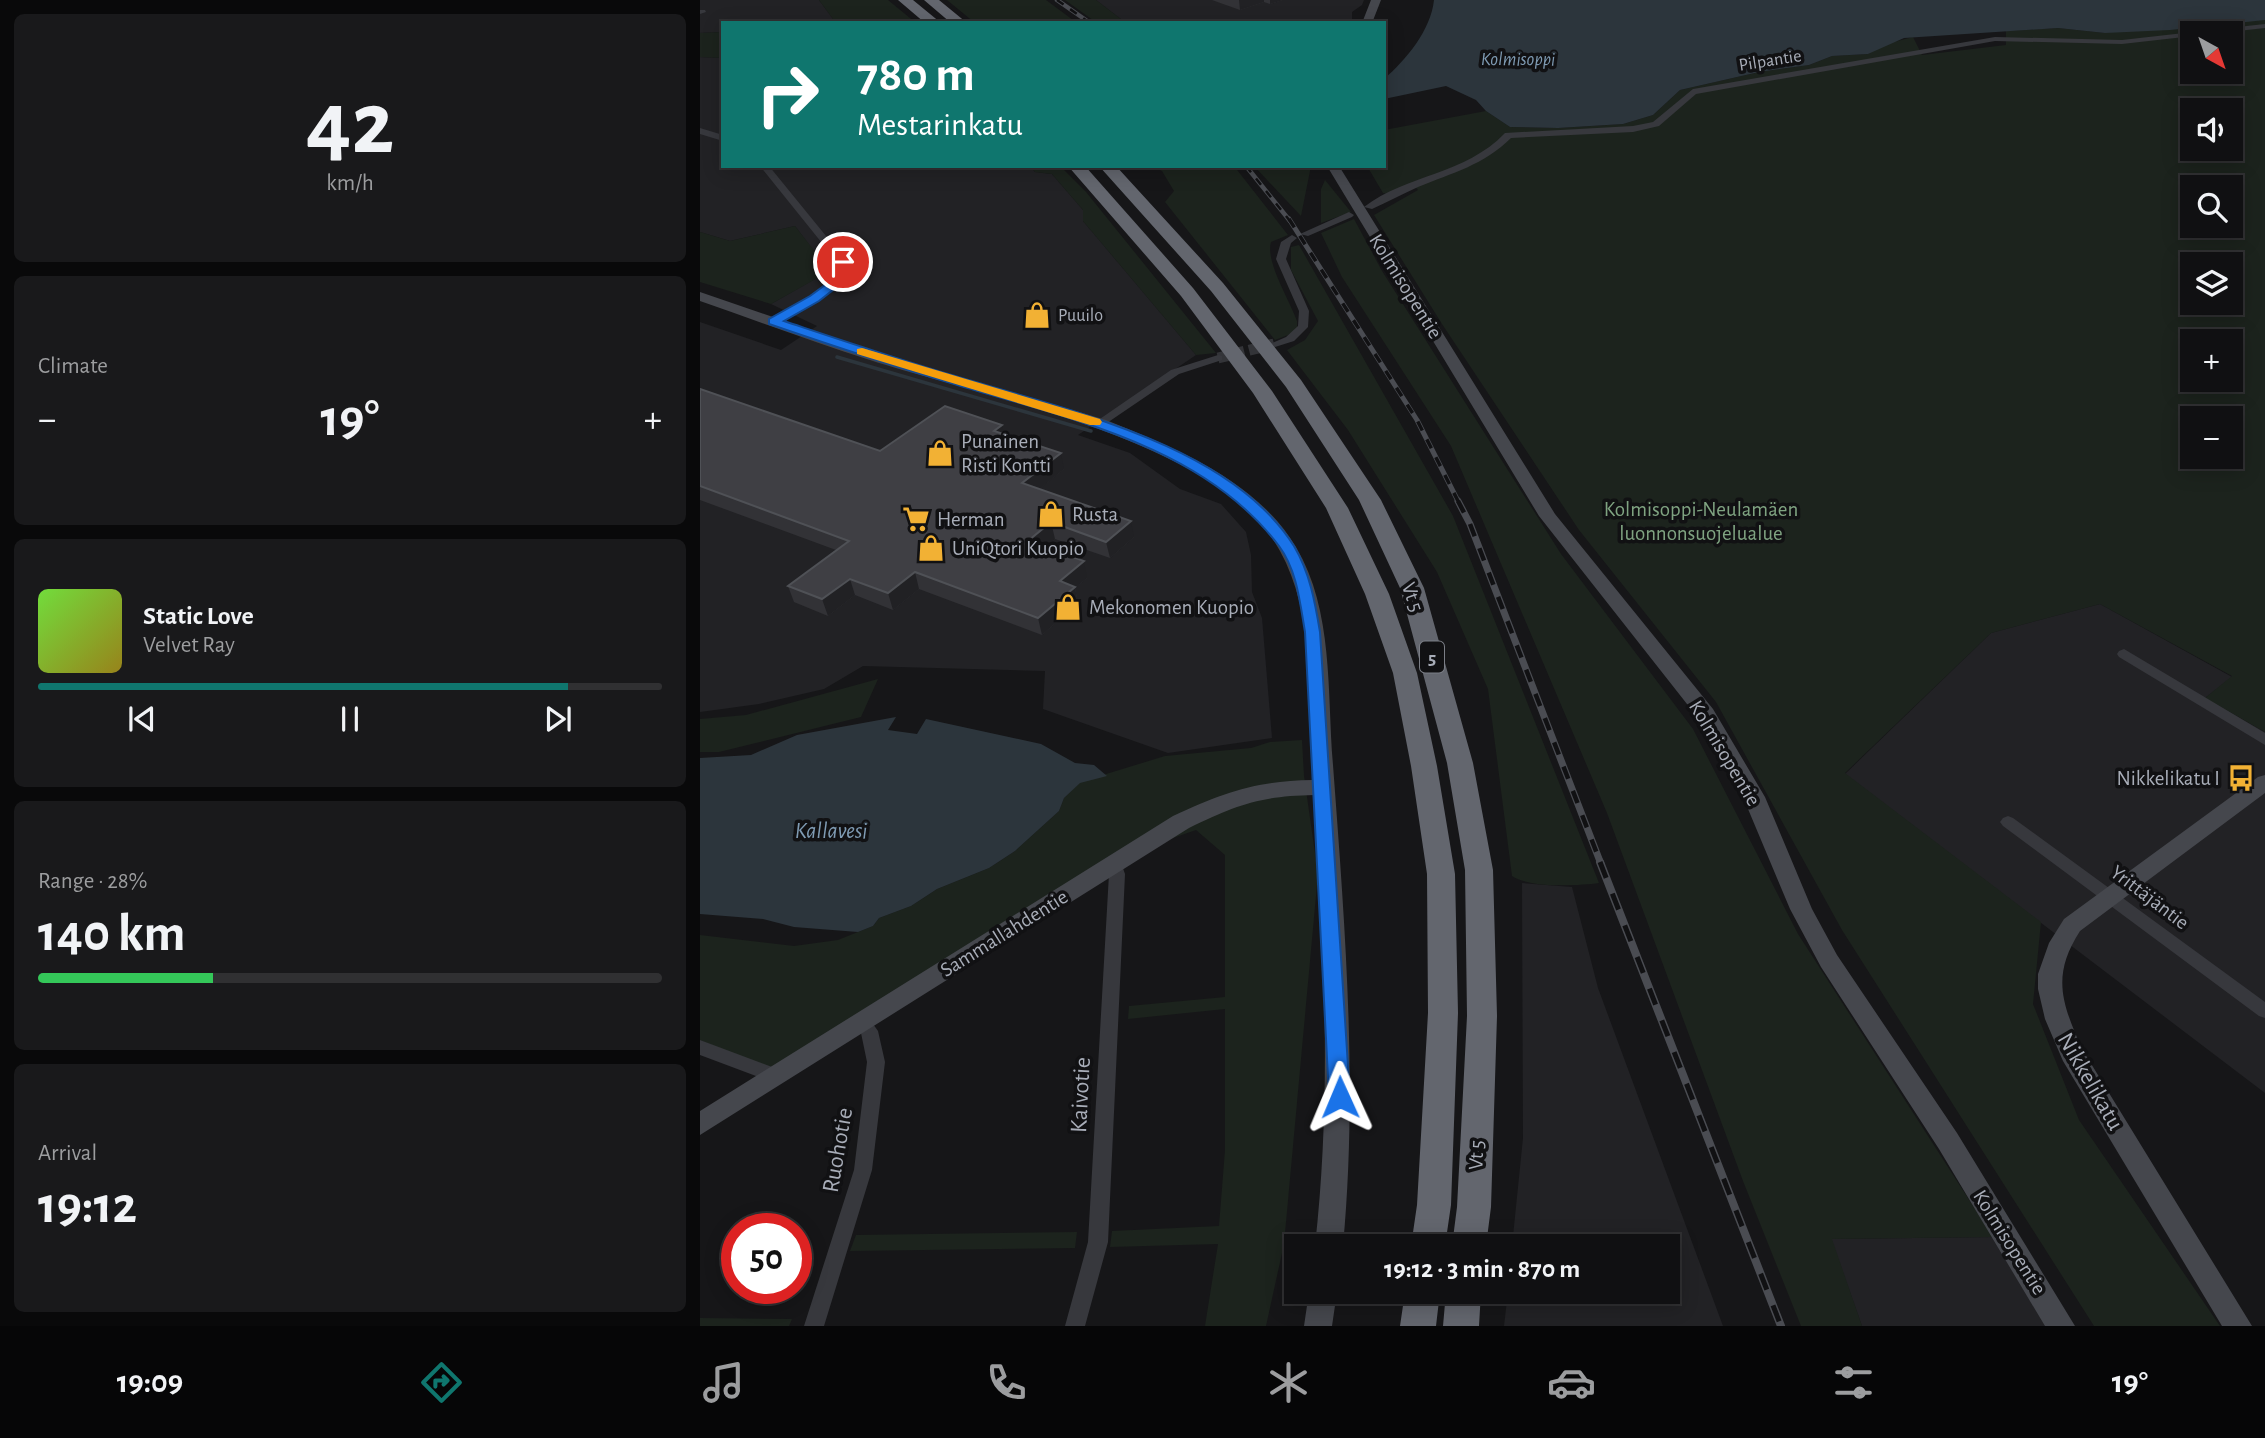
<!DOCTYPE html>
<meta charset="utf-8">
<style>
:root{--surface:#101012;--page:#19191b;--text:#f1f3f6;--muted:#9c9d9f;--line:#303032;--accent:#0f766e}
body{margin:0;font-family:"Alegreya Sans",sans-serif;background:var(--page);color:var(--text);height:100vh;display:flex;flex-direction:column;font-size:26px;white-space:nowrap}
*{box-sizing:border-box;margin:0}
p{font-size:23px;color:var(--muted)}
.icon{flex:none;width:38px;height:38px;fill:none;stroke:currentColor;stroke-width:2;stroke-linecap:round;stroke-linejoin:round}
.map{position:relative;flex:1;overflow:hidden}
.drawer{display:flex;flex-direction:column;gap:14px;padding:14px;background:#09090a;width:700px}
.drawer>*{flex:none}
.top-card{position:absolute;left:21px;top:21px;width:665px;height:147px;border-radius:0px;box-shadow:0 4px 18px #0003,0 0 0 2px var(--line);background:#0f766e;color:#fff;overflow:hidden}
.needle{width:46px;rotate:140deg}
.buttons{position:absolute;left:1480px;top:21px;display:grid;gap:14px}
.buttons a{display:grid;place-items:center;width:63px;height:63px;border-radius:0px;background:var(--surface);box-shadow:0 4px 18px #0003,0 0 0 2px var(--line);font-size:35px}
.speed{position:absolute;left:21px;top:1213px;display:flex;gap:14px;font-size:35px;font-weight:700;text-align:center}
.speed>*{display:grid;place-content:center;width:91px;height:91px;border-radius:50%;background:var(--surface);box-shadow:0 4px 18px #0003,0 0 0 2px var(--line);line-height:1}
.speed .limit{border:10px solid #d22;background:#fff;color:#111}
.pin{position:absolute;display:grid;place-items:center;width:60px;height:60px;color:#fff;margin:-30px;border:4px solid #fff;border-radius:50%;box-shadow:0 2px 7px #0007}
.me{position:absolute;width:77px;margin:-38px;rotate:359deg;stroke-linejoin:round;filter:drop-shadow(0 0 5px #0008)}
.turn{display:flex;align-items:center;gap:24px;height:147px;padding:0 21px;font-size:32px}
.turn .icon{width:91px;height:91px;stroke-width:2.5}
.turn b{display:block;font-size:49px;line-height:60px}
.big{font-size:52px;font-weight:600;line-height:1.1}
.drawer .widget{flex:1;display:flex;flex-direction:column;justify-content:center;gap:10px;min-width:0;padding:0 24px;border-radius:10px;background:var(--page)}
.drawer .dial{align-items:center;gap:0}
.dial b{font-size:91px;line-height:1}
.song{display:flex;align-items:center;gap:21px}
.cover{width:84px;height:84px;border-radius:10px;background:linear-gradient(135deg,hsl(100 70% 55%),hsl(50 70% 35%))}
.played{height:7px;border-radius:4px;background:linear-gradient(90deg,var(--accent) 85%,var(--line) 85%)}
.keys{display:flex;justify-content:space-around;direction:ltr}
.heat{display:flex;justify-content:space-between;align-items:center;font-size:38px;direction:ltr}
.charge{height:10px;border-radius:5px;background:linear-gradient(90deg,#34c759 28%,var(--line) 0)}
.trip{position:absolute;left:584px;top:1234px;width:396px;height:70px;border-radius:0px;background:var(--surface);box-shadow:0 4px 18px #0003,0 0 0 2px var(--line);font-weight:600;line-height:70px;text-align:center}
.menu{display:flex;height:112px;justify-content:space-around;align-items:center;background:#060607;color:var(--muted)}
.menu .icon{width:49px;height:49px}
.menu .active{color:var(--accent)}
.menu b{font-size:32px;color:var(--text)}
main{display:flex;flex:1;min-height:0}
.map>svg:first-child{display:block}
.built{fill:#222225}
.green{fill:#1c231d;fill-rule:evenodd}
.water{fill:#2c353c}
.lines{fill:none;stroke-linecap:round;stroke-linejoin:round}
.stream{stroke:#2c353c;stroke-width:3.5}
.street-tunnel{stroke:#333438;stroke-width:11;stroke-dasharray:11 5;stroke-linecap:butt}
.street{fill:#37383d;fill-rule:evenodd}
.secondary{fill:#45474d;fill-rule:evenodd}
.highway{fill:#63666e;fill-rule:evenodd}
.rail-far3-casing{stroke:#4a4c52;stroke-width:4.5}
.rail-far2-casing{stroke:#4a4c52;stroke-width:5}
.rail-far1-casing{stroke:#4a4c52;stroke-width:7}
.rail-casing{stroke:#4a4c52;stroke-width:8}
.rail-far3{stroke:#111113;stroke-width:2.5;stroke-dasharray:8;stroke-linecap:butt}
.rail-far2{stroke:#111113;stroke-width:3.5;stroke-dasharray:10;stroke-linecap:butt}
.rail-far1{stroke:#111113;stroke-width:4.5;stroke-dasharray:13;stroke-linecap:butt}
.rail{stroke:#111113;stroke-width:5;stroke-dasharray:17;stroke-linecap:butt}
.wall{fill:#323236}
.shaded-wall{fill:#212124}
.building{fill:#3f3f44;stroke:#4f5156;stroke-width:2}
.route{fill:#1a73e8;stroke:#114b97;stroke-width:2}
.slow{fill:#f59e0b}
.labels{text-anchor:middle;stroke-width:7;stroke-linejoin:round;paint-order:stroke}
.far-street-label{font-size:18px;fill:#a8adb8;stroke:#111113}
.far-poi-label{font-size:18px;fill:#a8adb8;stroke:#111113;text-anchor:start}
.far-water-label{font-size:19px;font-style:italic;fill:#7f9bb3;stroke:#111113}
.shield{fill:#111113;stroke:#7b7e86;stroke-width:2}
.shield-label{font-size:19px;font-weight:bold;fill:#a8adb8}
.street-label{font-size:21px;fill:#a8adb8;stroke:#111113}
.poi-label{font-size:21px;fill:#a8adb8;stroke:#111113;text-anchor:start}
.park-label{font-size:21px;fill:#7fa381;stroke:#111113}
.water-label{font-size:23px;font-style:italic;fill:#7f9bb3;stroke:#111113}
.near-street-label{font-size:24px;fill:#a8adb8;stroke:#111113}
</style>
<main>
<section class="drawer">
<div class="widget dial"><b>42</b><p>km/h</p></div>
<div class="widget"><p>Climate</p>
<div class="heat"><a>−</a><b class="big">19°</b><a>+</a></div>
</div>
<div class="widget">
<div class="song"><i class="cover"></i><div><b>Static Love</b><p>Velvet Ray</p></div></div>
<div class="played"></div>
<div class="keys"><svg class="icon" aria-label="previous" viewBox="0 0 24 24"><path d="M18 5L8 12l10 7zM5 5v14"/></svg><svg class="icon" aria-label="pause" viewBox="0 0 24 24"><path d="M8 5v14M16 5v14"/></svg><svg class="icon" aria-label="next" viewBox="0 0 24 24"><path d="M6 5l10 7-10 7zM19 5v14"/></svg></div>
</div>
<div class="widget"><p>Range · 28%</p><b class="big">140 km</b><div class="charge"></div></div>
<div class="widget"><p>Arrival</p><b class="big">19:12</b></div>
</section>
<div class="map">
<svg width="1565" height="1326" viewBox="0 0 1565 1326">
<rect width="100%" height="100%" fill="#161618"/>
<path class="built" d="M0 0H119L136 23H23V32L0 33Z
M396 0H664L662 5 652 12V23H426Z
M0 57 23 58V166H330L335 172 352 174 383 210V221L496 355 378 435 430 453 480 489 521 504 546 532 551 555 552 592 562 618 572 738 468 753 343 709 345 671 163 666 124 689 59 704 0 712V322L81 350 117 326 71 304 129 271 95 226 30 241 0 232Z
M1400 604 1532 677 1505 698 1565 732V1093L1145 774 1291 633Z
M822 883 872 887 898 988 1023 1326H804L808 1292H968V1246H812L823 1138Z
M1293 1237 1346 1326H1162L1131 1239Z"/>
<path class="green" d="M119 0H188L216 23H136Z
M247 0H346L377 23H275Z
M365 0H396L426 23H397Z
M1565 8V732L1505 698 1532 676 1400 604 1291 633 1145 773 1341 922 1333 1004 1379 1120 1520 1326H1394L1142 930 1016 702 879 530 742 324 674 215 718 190 713 184 687 194 683 193 667 166H684V130L786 111 810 127 858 128 923 124 953 115 980 90 1059 72 1109 65 1132 56 1168 54 1182 45 1213 37 1222 55 1306 45V31L1358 28 1405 33ZM1493 33H1531V72H1493ZM1493 110H1531V149H1493ZM1493 187H1531V226H1493ZM1493 264H1531V303H1493ZM1493 341H1531V380H1493ZM1493 418H1531V457H1493Z
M23 32V58L0 57V33Z
M330 166H360L386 192 516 353 496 355 383 221V210L352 174 335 172Z
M452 166H534L588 235 571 242C565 261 590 301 597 321V329L588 335 575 340 465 202 474 191 462 171Z
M554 166H611L601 216Z
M625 180 651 212 621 223V189Z
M654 219 682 271 861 554 993 729 1098 934 1293 1237 1132 1239 1162 1326H1101L1043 1181 907 813 751 446 642 277 621 233Z
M95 226 130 271 71 304 0 282V232L30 241Z
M599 245 753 516 899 883C877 886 830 888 812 876L788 689 737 572 648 430 587 350 605 340 618 321 591 270V247Z
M178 679 161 717 19 752H0V719L46 715Z
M602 740 604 776 618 874 584 1244 566 1326H505L518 1244 410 1247 412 1231 519 1226 525 1150V1009L428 1019 429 1006 525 997V855L496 830 407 861 75 1072 0 1040V935L94 946 138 940 173 926 179 918 211 906 237 889 289 868 315 851 359 811 364 798 380 782 465 756 551 748 570 742Z
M377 1232 375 1248 150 1251 156 1235Z
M0 1318 92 1319 89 1326H0Z"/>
<path class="water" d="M734 0H1565V20L1470 30 1405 33 1358 28 1204 38 1168 54 1132 56 1109 65 1059 72 980 90 953 115 923 124 858 128 810 127 786 111 776 100 746 86 684 99V79C706 60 731 30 734 0Z
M196 717 188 730 217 734 226 719 341 744 375 763 394 765 407 776 380 783 364 798 359 811 315 851 289 868 237 889 211 906 179 918 173 926 158 932 94 927 63 919 0 914V758L51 755 97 735Z"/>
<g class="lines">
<path class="stream" d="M137 357 391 431"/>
<path class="street-tunnel" d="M518 358 574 344"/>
<path class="street" d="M0 10H5L6 12 0 14Z
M1565 24V28L1520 33H1497L1501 31Z
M1493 32 1496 33H1493V36L1422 44 1295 41 996 94 959 126 933 132 811 138C784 165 752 173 718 187 702 194 688 202 672 209L664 207C707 174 765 175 805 133L933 126 953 122 993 89 1295 37 1422 40Z
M0 128 23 135V141L0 134Z
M60 166H69L148 263 138 286 119 300 74 324 69 321 70 319 111 296 130 282 138 263Z
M649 212 654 215 652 217 608 236 600 234Z
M592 235 597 238 591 243 586 259 609 311 608 327 594 341 575 347 570 344 586 337 598 326 599 311 576 259 581 242Z
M518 355 522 356V360L479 374 404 425 400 427 394 423 471 370Z
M1424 649 1565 733V745L1419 657 1417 654 1419 651Z
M1308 816 1313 818 1565 1002V1018L1559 1016 1303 826 1300 822 1303 818Z
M414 858 420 860 425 874 408 1242 385 1326H365L388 1242 409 874 406 864 408 860Z
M162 1015 168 1017 178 1031 185 1062 172 1170 124 1326H104L154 1170 167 1062 161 1033 153 1022 156 1017Z
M0 1040 83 1071 86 1076 83 1081 77 1084 0 1055Z"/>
<path class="secondary" d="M671 0H681L672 23H662Z
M627 166H639L855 514 1013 709 1065 797 1112 909 1137 955 1257 1133 1375 1326H1345L1239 1149 1121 967 1090 909 1043 797 998 718 839 516Z
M0 292 181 354 406 420C475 448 556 480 596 547 634 611 627 694 633 765 645 926 658 1085 643 1246H615C632 1095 624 946 614 795 560 796 536 805 489 828L0 1135V1111L473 816C525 792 555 781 613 780 608 706 617 618 580 551 520 440 284 397 170 360 113 342 57 321 0 301Z
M1565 775V793L1380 931C1351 976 1362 1003 1382 1049L1552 1326H1522L1363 1061 1345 1019 1338 989V974L1349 943 1364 919 1558 777Z
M609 1292H637L632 1326H604Z"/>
<path class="highway" d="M198 0H213L241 23H225Z
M224 0H239L267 23H251Z
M368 166H385L493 288 572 391 648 508 689 594 717 673 737 766 755 874 758 1013 751 1205 745 1246H711L717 1205 728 1013 727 874 711 766 693 673 665 594 626 508 553 393 481 296Z
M399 166H416L523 283 601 380 681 500 724 588 773 763 793 870 797 1016 791 1207 786 1246H752L757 1207 767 1016 765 870 747 763 700 588 659 500 586 387 511 291Z
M705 1292H740L736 1326H700Z
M746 1292H781L779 1326H743Z"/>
<defs>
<path id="rail-far3" d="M357 0 390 23
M546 166 590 221"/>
<path id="rail-far2" d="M589 219 717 420 759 503"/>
<path id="rail-far1" d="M758 501 770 524 901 864"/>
<path id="rail" d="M900 862 1081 1326"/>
</defs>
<use href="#rail-far3" class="rail-far3-casing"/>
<use href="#rail-far2" class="rail-far2-casing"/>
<use href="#rail-far1" class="rail-far1-casing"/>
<use href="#rail" class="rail-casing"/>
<use href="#rail-far3" class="rail-far3"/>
<use href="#rail-far2" class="rail-far2"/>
<use href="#rail-far1" class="rail-far1"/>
<use href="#rail" class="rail"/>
</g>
<path class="wall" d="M512 0H583L570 4 564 2 540 10Z
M0 389 180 451 305 435 364 469 339 489 434 537 410 558 355 539 345 547 387 578 375 588 378 603 342 635 219 589 193 610 155 595 128 616 94 602 88 586 136 550 0 500Z"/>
<path class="shaded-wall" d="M539 0H564V2L540 10Z
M570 0H583L570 4Z
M302 425 306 441 294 431Z
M361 453 364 469 326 500 322 483Z
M431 521 434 537 410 558 406 542Z
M351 522 355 539 332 558 328 541Z
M384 561 387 578 375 588 378 603 342 635 338 618 360 581Z
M215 572 219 589 193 610 188 593Z
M150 579 155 595 128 616 122 599Z"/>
<path class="building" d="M0 389 180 451 245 406 302 425 294 431 361 453 322 483 431 521 406 542 351 522 328 541 384 561 360 581 375 587 338 618 215 572 188 593 150 579 122 599 88 586 149 541 0 486Z"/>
<path class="route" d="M139 260 149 262 138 286 119 301 84 321C141 340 197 359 255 376 363 409 530 444 594 546 610 573 615 602 620 632L650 1097 647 1103 640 1106 632 1103 629 1097 605 632C600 603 597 570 579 546 503 445 366 418 251 383 190 365 130 345 69 324V319L110 296 129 282Z"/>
<path class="slow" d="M162 348 400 419 402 422 400 425H390L157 354V349Z"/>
<defs>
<symbol id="shop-bare" viewBox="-9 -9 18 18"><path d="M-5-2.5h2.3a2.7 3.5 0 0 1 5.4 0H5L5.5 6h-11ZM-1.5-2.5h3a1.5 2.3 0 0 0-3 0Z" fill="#f2b134" stroke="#111113" stroke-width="2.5" paint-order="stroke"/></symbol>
<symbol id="supermarket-bare" viewBox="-9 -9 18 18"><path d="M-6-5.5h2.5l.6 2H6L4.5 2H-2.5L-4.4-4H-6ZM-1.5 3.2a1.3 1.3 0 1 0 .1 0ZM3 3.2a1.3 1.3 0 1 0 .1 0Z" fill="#f2b134" stroke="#111113" stroke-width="2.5" paint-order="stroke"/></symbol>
<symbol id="bus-bare" viewBox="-9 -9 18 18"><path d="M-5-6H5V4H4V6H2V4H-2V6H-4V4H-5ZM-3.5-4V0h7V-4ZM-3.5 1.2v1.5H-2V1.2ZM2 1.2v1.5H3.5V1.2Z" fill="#f2b134" stroke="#111113" stroke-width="2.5" paint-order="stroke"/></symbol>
</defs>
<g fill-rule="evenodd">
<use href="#shop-bare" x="318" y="296" width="38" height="38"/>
<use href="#shop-bare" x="221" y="434" width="38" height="38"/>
<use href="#shop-bare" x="332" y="495" width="38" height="38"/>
<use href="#supermarket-bare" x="197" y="500" width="38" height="38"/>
<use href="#shop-bare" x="212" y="529" width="38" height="38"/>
<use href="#shop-bare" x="349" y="588" width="38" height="38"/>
<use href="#bus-bare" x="1522" y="759" width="38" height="38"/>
</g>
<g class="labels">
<g class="far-street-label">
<text transform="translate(1070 60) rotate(-9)" y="6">Pilpantie</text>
</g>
<g class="far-poi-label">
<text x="358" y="321">Puuilo</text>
</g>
<g class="far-water-label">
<text x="818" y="65">Kolmisoppi</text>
</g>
<rect class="shield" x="720" y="641.5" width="24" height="31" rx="5"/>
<g class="shield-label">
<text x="732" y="664">5</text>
</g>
<g class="street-label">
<text transform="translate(706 286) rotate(58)" y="7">Kolmisopentie</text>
<text transform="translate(713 597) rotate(71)" y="7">Vt 5</text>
<text transform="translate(1025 753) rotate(59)" y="7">Kolmisopentie</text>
<text transform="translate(1450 897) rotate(37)" y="7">Yrittäjäntie</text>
<text transform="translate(304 933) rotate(-32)" y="7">Sammallahdentie</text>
<text transform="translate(776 1155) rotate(-87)" y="7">Vt 5</text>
<text transform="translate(1310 1242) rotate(58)" y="7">Kolmisopentie</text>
</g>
<g class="poi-label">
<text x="261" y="448">Punainen<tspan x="261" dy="24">Risti Kontti</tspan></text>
<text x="372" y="521">Rusta</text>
<text x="237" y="526">Herman</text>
<text x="252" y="555">UniQtori Kuopio</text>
<text x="389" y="614">Mekonomen Kuopio</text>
<text x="1520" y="785" text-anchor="end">Nikkelikatu I</text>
</g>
<g class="park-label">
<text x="1001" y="516">Kolmisoppi-Neulamäen<tspan x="1001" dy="24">luonnonsuojelualue</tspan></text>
</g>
<g class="water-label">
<text x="131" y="838">Kallavesi</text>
</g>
<g class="near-street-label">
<text transform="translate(1391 1081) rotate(60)" y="8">Nikkelikatu</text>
<text transform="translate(380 1095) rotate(-87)" y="8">Kaivotie</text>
<text transform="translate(137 1150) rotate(-80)" y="8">Ruohotie</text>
</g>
</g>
</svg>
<div class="buttons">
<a><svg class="needle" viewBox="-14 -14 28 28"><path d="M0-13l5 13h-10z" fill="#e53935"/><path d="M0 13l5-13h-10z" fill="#9c9d9f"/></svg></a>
<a><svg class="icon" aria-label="sound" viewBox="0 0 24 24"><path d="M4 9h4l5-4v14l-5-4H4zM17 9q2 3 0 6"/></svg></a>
<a><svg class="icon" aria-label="search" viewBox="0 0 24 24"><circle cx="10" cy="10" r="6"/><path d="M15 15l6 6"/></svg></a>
<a><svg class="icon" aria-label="layers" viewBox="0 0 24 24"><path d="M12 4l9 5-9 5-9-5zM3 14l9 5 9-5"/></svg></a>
<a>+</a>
<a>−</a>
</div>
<div class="speed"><div class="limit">50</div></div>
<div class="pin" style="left:143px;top:262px;background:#d93025"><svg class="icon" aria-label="arrive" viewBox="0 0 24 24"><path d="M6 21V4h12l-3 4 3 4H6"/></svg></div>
<svg class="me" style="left:640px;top:1097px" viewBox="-20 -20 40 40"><path d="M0-17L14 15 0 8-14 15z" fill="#1a73e8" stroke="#fff" stroke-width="4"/></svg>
<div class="trip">19:12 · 3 min · 870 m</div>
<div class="top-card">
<div class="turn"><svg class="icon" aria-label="right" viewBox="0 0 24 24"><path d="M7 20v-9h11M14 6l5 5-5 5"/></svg><div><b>780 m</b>Mestarinkatu</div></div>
</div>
</div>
</main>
<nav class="menu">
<b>19:09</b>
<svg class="icon active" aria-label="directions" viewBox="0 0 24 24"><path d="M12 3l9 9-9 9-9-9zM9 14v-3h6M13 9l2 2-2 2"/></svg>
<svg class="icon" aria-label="music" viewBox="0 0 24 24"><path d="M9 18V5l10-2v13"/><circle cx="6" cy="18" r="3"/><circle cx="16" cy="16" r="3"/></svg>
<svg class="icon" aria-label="phone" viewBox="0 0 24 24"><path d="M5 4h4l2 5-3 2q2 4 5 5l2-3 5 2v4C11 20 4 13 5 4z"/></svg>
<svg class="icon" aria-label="climate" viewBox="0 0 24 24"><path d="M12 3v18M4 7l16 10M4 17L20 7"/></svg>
<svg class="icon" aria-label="car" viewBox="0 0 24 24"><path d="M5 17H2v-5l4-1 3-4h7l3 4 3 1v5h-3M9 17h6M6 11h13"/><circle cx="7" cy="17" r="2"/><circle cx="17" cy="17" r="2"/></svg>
<svg class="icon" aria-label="filters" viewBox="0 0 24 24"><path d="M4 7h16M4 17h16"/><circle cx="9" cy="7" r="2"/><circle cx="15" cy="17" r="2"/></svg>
<b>19°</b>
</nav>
